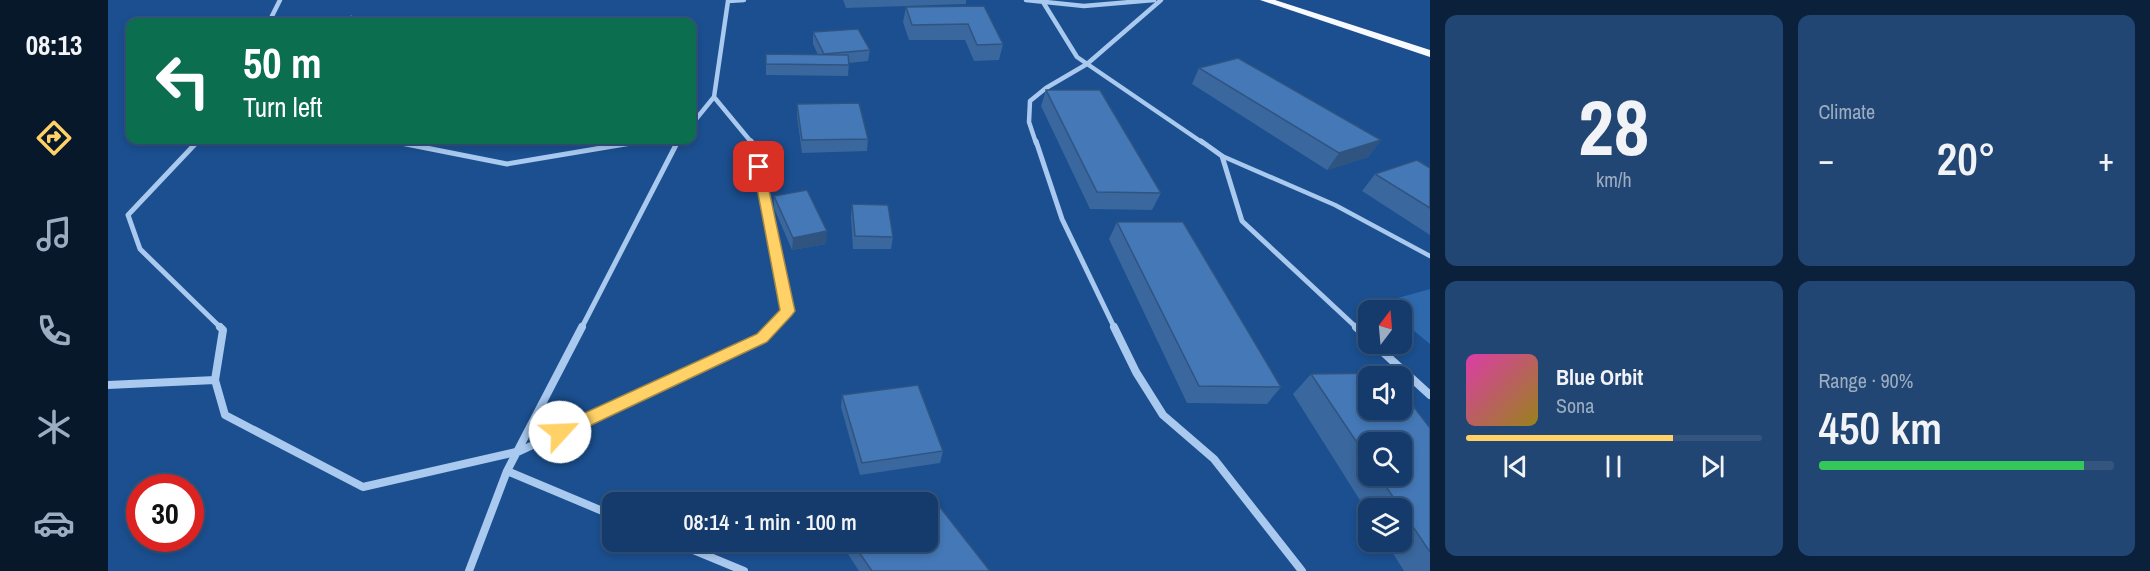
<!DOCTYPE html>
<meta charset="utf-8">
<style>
:root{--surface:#143b6b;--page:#214673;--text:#f1f3f6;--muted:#9dadc1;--line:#33557e;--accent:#ffd166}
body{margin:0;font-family:"Archivo Narrow",sans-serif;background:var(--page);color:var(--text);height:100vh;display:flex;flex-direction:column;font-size:22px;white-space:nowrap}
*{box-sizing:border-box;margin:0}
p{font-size:20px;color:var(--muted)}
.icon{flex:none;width:33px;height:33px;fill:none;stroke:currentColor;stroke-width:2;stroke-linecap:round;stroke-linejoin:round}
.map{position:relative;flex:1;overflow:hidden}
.panel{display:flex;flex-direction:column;gap:15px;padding:15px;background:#0b203b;width:720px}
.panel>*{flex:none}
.banner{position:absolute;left:18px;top:18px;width:570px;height:126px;border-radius:12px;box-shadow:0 3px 9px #0003,0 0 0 2px var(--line);background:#0b6e4f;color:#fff;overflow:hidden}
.needle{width:39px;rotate:16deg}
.controls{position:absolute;left:1250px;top:300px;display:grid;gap:12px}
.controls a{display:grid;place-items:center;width:54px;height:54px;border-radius:12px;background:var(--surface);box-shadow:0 3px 9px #0003,0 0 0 2px var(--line);font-size:30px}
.speed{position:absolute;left:18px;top:474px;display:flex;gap:12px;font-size:30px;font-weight:700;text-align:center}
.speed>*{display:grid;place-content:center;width:78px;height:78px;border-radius:50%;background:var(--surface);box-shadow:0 3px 9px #0003,0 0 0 2px var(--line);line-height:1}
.speed .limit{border:9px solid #d22;background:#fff;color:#111}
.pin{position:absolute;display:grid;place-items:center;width:51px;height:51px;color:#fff;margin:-26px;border-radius:12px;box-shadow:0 3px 9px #0006}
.me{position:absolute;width:66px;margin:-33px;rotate:65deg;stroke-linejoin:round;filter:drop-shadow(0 0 4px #0008)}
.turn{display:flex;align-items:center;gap:21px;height:126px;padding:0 18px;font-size:27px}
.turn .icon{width:78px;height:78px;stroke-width:2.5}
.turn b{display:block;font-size:42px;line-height:51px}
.big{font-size:45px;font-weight:600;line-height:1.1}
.panel .tile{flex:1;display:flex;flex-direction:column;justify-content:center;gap:9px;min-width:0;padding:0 21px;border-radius:12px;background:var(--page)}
.panel .dial{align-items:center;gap:0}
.dial b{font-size:78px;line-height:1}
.song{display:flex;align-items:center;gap:18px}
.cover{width:72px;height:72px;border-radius:9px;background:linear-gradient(135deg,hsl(320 70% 55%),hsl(50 70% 35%))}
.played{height:6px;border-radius:3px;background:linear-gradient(90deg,var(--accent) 70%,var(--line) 70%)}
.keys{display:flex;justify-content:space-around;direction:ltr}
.heat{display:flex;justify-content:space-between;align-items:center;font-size:33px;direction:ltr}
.charge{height:9px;border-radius:4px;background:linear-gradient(90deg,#34c759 90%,var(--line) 0)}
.panel .tiles{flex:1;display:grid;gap:15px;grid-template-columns:repeat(2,1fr)}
.trip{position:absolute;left:494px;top:492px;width:336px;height:60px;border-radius:12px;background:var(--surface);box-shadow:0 3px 9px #0003,0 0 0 2px var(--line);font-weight:600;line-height:60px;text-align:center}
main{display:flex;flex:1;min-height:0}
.menu{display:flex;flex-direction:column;width:108px;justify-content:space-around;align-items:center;background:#08182b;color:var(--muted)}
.menu .icon{width:42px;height:42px}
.menu .current{color:var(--accent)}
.menu b{font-size:27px;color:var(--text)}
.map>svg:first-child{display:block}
.green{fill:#2e69ad}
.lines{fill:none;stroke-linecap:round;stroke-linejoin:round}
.service{stroke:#a9c9ee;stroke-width:4.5}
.minor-far2{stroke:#a9c9ee;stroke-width:4.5}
.minor-far1{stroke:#a9c9ee;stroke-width:5}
.minor{stroke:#a9c9ee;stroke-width:8}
.trunk{fill:#f8faff;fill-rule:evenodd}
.wall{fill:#3a679d;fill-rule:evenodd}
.shaded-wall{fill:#305480}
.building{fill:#4478b7;stroke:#305480;stroke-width:1.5}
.route{fill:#ffd166;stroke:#a68842;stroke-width:1.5}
</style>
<main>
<nav class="menu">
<b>08:13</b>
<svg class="icon current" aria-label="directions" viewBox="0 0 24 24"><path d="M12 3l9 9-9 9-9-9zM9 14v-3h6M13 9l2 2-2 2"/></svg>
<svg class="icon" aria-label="music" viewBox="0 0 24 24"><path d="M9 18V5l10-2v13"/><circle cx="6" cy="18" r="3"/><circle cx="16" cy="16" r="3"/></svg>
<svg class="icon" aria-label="phone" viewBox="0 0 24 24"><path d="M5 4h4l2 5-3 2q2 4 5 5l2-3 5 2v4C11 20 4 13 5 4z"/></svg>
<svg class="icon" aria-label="climate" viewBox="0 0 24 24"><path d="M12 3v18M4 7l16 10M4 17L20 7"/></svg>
<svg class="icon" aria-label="car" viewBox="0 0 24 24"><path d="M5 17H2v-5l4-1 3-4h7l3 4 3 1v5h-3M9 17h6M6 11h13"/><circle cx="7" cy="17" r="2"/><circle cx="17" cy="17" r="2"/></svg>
</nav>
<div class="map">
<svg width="1322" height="571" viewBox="0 0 1322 571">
<rect width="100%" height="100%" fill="#1b4f8f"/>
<path class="green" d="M1322 289V344L1293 320V310H1281L1272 303Z"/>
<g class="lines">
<path class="service" d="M1114 156 1227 205 1322 256"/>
<path class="minor-far2" d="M636 0 620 1 606 97 644 143
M918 0 976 6 1046 0
M935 2 969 57 1095 143
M243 18 255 22
M161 22 172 0
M584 124 606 97
M280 140 286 143
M88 143 91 140
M526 143 543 140
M570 143 571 140
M928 143 921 122 922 101 938 88 979 64 1053 0"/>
<path class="minor-far1" d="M90 141 20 215 32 249 114 329
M283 141 399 164 535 141
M643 141 647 146 679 311 663 329
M928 141 954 219 1007 329
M1093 141 1114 156 1134 221 1250 329
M473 329 570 141"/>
<path class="minor" d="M112 327 115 330 107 380 117 415 255 487 412 451 654 338 664 327
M1006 327 1028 372 1055 415 1106 459 1194 571
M1248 327 1260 338
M1266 344 1322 395
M0 385 107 380
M399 471 504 515
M566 542 636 571
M361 571 399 471 474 327"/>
<path class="trunk" d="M1152 0H1167L1322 50V57Z"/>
</g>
<path class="wall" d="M735 0H858V4L738 8Z
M876 6 895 44 891 60 866 61 857 40H801L795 22 798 7Z
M705 32 762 50 760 61 741 63 740 76 658 75V54L710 55 705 44Z
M1091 68 1273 140 1260 157 1219 170 1084 84Z
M938 90 1053 193 1044 210 982 209 933 106Z
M689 104 760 139 759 151 694 153 689 116Z
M1322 168V235L1254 191 1267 174Z
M666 196 718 244 684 250 666 208Z
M744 204 785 237 783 249H745L743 217Z
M1009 222 1173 387 1159 404 1079 403 1001 239Z
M1203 374 1322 428V571H1296L1278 542H1293V508H1260V513L1185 394ZM1260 442 1293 476H1260Z
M734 395 835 451 832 463 752 475 733 407Z
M740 542H819L882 571H751L738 551Z"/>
<path class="shaded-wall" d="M1273 140 1260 157 1219 170 1231 153Z
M719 231 718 244 684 250 685 238Z"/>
<path class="building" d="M876 6 895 44 869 45 860 24 804 25 798 7Z
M750 29 762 50 716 54 705 32Z
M658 54 740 55 741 65 658 64Z
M1130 58 1273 140 1231 153 1091 68Z
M938 90H992L1053 193 989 192Z
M751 103 760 139 694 140 689 104Z
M1309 160 1322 168V208L1267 174Z
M699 190 719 231 685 238 666 196Z
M744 204 780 205 785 237 747 236Z
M1009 222H1075L1173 387 1091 386Z
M1280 373 1283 376H1260V410H1293V390L1322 428V552L1271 476H1293V442H1260V459L1203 374Z
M810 385 835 451 754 463 734 395Z
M820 492 882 571H764L744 542H819V502H801Z"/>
<path class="route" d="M651 163 656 167 687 311 684 315 659 342 458 437 452 439 446 437 444 432 446 427 649 334 672 310 645 167Z"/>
</svg>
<div class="controls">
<a><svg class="needle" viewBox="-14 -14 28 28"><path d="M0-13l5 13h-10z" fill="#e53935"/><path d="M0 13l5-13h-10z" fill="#9dadc1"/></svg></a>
<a><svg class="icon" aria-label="sound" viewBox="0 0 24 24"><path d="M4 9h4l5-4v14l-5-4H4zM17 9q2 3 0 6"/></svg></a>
<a><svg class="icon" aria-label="search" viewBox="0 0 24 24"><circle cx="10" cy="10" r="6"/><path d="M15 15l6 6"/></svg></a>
<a><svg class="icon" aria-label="layers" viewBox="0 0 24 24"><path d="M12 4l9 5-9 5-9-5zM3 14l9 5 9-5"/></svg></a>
</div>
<div class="speed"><div class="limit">30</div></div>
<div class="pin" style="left:651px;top:167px;background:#d93025"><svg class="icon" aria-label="arrive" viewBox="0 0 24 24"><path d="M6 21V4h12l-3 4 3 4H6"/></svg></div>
<svg class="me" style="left:452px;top:432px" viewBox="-20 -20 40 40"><circle r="19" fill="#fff"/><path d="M0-13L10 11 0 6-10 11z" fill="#ffd166"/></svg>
<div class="trip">08:14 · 1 min · 100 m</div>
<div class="banner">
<div class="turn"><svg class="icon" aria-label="left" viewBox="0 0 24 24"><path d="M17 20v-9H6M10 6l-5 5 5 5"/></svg><div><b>50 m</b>Turn left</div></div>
</div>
</div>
<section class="panel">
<div class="tiles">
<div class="tile dial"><b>28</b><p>km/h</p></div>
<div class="tile"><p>Climate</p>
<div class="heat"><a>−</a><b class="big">20°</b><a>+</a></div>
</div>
<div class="tile">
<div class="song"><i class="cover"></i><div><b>Blue Orbit</b><p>Sona</p></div></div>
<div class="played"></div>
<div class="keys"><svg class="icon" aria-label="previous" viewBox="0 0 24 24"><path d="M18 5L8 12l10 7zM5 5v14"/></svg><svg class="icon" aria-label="pause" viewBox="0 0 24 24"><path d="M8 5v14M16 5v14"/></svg><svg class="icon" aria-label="next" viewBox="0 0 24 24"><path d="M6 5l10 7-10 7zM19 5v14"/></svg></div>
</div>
<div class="tile"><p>Range · 90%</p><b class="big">450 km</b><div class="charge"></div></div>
</div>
</section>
</main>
